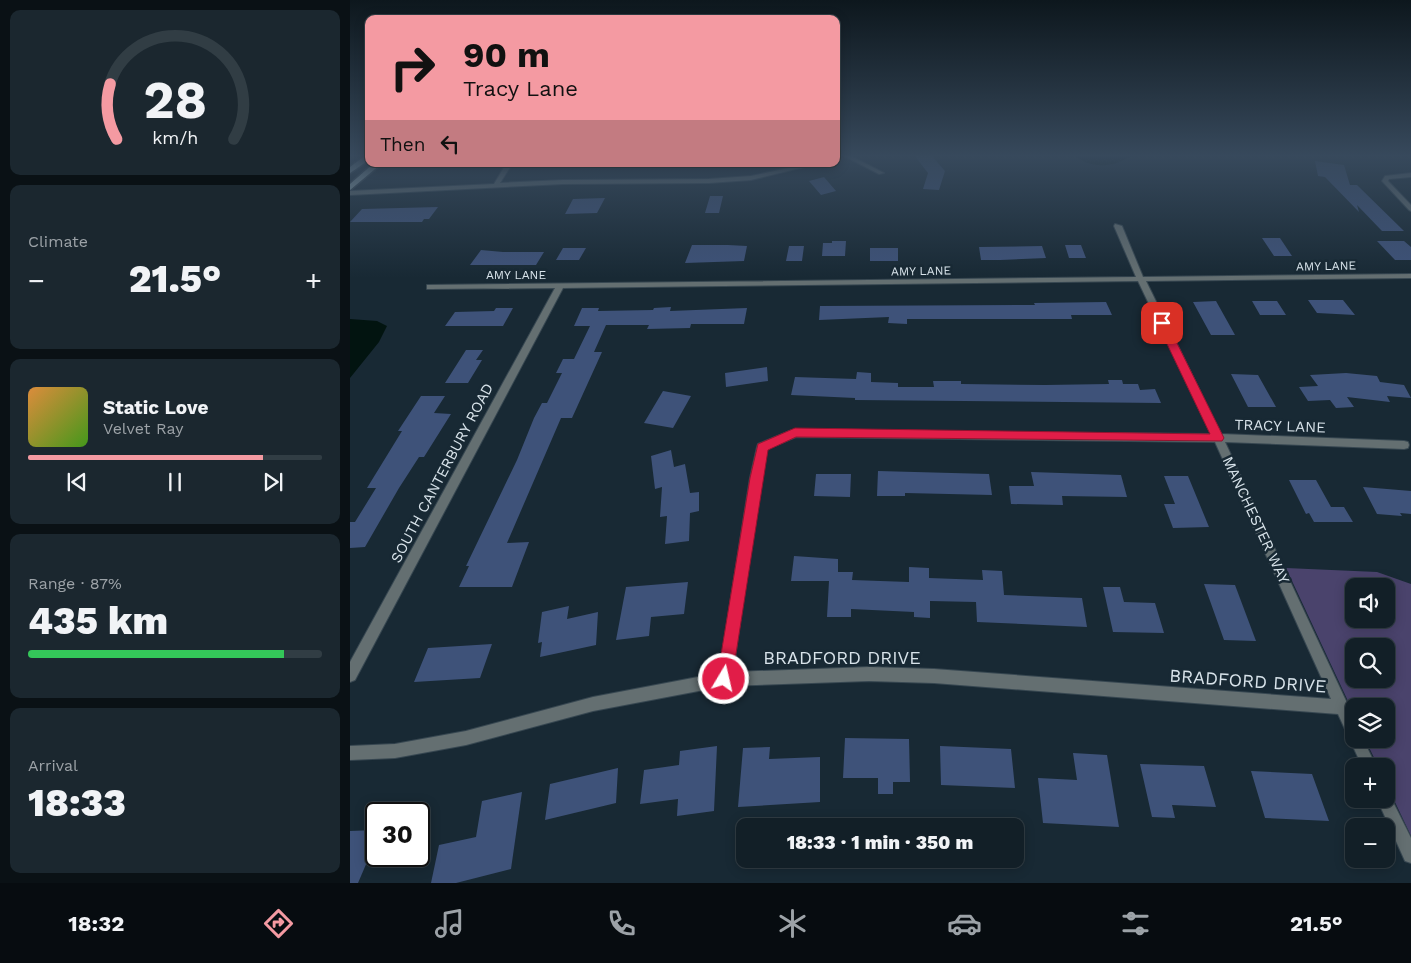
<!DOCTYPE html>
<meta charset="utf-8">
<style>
:root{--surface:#121f27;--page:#1b272f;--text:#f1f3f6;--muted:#9ca2a7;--line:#313d44;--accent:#f49aa2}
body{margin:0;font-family:"Work Sans",sans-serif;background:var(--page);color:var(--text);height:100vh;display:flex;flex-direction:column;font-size:19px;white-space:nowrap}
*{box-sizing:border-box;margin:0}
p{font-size:16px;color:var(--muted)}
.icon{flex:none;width:28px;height:28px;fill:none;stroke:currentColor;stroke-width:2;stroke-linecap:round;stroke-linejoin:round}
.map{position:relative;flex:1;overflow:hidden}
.side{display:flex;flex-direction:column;gap:10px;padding:10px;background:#0a1115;width:350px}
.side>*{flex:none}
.hud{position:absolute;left:15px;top:15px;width:475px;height:152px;border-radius:10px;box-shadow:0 2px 12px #0003,0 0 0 1px var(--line);background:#f49aa2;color:#111;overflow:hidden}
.controls{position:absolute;left:995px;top:578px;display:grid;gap:10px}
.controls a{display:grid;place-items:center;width:50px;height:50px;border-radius:10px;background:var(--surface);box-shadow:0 2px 12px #0003,0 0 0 1px var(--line);font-size:25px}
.speed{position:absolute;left:15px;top:802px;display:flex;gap:10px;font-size:25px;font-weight:700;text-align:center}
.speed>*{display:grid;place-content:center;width:65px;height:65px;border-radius:50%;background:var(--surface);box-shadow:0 2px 12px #0003,0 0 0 1px var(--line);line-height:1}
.speed .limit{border:2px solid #111;border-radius:8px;background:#fff;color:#111}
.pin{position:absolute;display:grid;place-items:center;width:42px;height:42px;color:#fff;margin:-21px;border-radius:10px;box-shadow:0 2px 8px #0006}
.me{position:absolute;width:55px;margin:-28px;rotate:9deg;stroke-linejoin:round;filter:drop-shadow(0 0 4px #0008)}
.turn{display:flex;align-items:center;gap:18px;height:105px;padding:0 15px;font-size:22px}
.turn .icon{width:65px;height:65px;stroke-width:2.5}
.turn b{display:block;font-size:35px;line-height:42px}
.then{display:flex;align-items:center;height:48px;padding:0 15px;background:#0003;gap:10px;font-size:19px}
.big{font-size:38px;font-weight:800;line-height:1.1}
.side .tile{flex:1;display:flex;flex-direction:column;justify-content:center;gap:8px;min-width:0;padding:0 18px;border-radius:10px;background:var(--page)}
.side .dial{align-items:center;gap:0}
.dial svg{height:130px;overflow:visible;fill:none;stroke:var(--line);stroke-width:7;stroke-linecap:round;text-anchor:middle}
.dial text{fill:var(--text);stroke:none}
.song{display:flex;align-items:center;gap:15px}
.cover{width:60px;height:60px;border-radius:8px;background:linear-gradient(135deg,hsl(30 70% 55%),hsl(100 70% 35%))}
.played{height:5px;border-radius:2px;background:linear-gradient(90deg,var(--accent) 80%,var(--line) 80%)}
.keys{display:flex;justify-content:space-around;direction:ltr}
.heat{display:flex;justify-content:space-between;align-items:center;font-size:28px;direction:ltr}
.charge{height:8px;border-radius:4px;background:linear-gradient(90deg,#34c759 87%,var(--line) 0)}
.trip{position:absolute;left:386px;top:818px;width:288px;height:50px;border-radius:10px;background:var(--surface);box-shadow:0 2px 12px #0003,0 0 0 1px var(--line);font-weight:800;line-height:50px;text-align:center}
.menu{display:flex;height:80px;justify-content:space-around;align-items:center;background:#070c10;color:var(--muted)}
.menu .icon{width:35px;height:35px}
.menu .current{color:var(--accent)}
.menu b{font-size:22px;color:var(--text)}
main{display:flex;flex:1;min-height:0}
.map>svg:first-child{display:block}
.green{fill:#4a436c;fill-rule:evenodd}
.water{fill:#021410}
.building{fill:#3e5279}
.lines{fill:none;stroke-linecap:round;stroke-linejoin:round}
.street-casing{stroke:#374751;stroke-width:2}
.primary-casing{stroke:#374751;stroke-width:3}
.street{fill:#646f71;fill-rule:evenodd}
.primary{fill:#a1b8bc;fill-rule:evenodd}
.route{fill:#e11d48;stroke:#92132f}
.labels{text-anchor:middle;stroke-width:5;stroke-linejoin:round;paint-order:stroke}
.far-street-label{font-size:12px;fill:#d8e3ea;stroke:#182934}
.street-label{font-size:15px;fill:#d8e3ea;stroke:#182934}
.near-street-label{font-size:18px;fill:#d8e3ea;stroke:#182934}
</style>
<main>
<section class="side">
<div class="tile dial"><svg viewBox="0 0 100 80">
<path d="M14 69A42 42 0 1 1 86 69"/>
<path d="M14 69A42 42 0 0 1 10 35" stroke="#f49aa2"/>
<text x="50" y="56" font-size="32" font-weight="700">28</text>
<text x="50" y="72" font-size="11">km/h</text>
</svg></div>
<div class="tile"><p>Climate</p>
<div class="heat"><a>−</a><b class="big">21.5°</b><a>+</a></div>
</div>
<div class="tile">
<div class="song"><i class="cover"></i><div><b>Static Love</b><p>Velvet Ray</p></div></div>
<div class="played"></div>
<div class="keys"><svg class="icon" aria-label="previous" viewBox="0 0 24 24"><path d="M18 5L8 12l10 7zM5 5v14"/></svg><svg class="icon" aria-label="pause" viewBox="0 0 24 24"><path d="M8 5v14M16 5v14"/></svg><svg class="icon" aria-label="next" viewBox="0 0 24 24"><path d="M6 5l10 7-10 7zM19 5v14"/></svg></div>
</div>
<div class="tile"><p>Range · 87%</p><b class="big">435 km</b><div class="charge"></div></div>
<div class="tile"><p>Arrival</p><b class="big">18:33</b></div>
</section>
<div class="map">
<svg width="1061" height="883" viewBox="0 0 1061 883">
<rect width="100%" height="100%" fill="#182934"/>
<path class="green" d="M936 568 1027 572 1061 584V836L1036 783V766H1028L1015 739H1036V706H1004V714ZM1004 586H1036V619H1004ZM1004 646H1036V679H1004Z"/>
<path class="water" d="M724 155H782C766 168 739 169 724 155Z
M0 319 27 321 37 326 29 342 0 378Z"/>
<path class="building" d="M564 155H581L595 171 589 190 573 189 578 173Z
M965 161 994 165 1000 185H1007L1054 231H1032L1007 205 1009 212 975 177 968 176Z
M474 177 486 191 471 195 459 181Z
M360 196H373L369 213H355Z
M255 198 247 213 215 214 223 199Z
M88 207 79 219H74L72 222H0L12 209Z
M912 238H930L942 256H924Z
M482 241H496L495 256H472L473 243H482Z
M1027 241H1054L1061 247V260H1045Z
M342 245H378L397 246 394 261 335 263Z
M715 245H731L736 258H719Z
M439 246H454L452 261H436Z
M692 246 696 258 650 260H631L629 247Z
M213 248H236L229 260H206Z
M520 248H548V261H520Z
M131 250 153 252H194L186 265H120Z
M958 300H993L1005 315 967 313Z
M866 301 885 335H861L843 302Z
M902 301H927L936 315H910Z
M756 302 762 315H721L722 319H557V324L538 323 539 317 469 320 470 306 685 305 684 303Z
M321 307 320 311 397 308 394 324H341L340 328 297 329 299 325H256L244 352H252L222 418H211L157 543 179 542 162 587H109L119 566H116L167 460 184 418 192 403H197L212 373H206L213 359H224L240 326H224L232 308H249L248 311 303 310 304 308Z
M146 308H163L153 326H95L105 312 144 311Z
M116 350H133L126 360H132L118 383H95Z
M417 367 418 381 376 387 375 373Z
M507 372 521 373V382L548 383V387H584L583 381H611V384L695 385 759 384 758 380H772L773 384H788L790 390 805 389 811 403 505 400V398L441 395 445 377 506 379Z
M996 373 1027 376 1030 382 1054 385 1061 398 1037 396 1040 402 997 397 1004 407 986 408 980 400 958 401 949 387 968 386 960 375Z
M881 374 908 375 926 407H898Z
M313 391 341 396 323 428 294 423Z
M71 396H95L84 413 101 414 74 457H69L49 488 15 547 0 548V522H5L26 488H17L52 431H48Z
M321 450 324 467 335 464 340 493 349 492V511L340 513 339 541 315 544 317 516 310 517 312 487 305 489 301 456Z
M528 471 639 474 642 495 555 493V496H527Z
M681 472 771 475 777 497 712 496 713 505 661 504 659 486H684Z
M466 474H501L500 497 464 496Z
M814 476H838L859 527 823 528 814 504H825Z
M939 480H966L981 507H994L1003 522H964L959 513 956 514Z
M1013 487 1061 491V514L1050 513 1052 516 1027 514Z
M444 556 488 559V572H503L502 580 559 582V567L579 568V578L633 580 632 570 652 571 654 595 732 598 737 627 627 622 626 602 580 601V618L564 617V612L501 609V617H477L479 581H441Z
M338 582 334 614 301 617 299 636 266 640 276 587Z
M854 584 885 585 906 641 874 640Z
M753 587H770L774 602 805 603 814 633 763 632Z
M219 606 217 619 248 612 246 645 190 657 192 642 188 643 192 612Z
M142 644 130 678 64 682 78 648Z
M495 738 559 739 560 782H543V794H528V778H493Z
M367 746 364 811 327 816 328 799 290 804 294 770 329 765 330 751Z
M590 746 661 749 665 788 591 785Z
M420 747 419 759 470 757V802L388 807 393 748Z
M723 753 757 755 769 827 693 823 688 778 727 780Z
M790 764 854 766 866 807 822 805 825 818 802 817Z
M268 768 266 803 195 820 200 784Z
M901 771 962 774 979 821 915 818Z
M172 792 161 869 106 883H81L89 845 126 837 132 801Z
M26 830V841L8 883H0V831Z"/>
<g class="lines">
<defs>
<path id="street" d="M486 155H490L486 157Z
M492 155H499L534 173 529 174Z
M156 164H162L150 183 213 180 359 179 401 176 457 164H467L401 180 359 183 213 184 0 195V191L144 184Z
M1061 173V177L1039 179 1038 181 1061 205V211L1059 210 1032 181 1035 176Z
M765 224 772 226 793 277 1061 274V278L796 281 871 434 1054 441 1058 442 1059 445 1058 448 1054 449 875 442 1004 718V739H1013L1026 766H1012L988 714 584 683 519 681 375 686 243 711 116 745 45 758 0 760V746L45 744 116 731 243 697 369 673 400 478 407 447 408 444 442 430 861 434 788 281 213 288 5 680 0 682V662L205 288 80 289H77V285L786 277 764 226ZM446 437 865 442 981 699 584 669 519 667 383 672 410 478 417 449Z
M1036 793 1039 794 1061 838V863L1055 861 1027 799H1036Z"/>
<path id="primary" d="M16 155H19V160L0 173V167Z
M23 164H31L0 190V184Z"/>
</defs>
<use href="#street" class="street-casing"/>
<use href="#primary" class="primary-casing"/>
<use href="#street" class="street"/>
<use href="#primary" class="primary"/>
</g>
<linearGradient id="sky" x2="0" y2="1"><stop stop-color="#0d171d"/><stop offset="0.56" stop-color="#37495c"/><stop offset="1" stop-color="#37495c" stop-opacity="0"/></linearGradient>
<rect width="1061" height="278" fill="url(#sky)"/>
<path class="route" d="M812 320 817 323 874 438 872 441 446 437 418 450 382 679 380 684 374 686 369 684 367 679 400 478 408 444 445 428 860 434 807 323Z"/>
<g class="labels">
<g class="far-street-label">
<text transform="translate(976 266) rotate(-1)" y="4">AMY LANE</text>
<text transform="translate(571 271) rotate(-1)" y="4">AMY LANE</text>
<text x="166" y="279">AMY LANE</text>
</g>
<g class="street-label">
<text transform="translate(930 426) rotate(2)" y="5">TRACY LANE</text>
<text transform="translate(92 473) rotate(-62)" y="5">SOUTH CANTERBURY ROAD</text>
<text transform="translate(906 520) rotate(65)" y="5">MANCHESTER WAY</text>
</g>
<g class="near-street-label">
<text x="492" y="664">BRADFORD DRIVE</text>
<text transform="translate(898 681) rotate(4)" y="6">BRADFORD DRIVE</text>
</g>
</g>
</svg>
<div class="controls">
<a><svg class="icon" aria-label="sound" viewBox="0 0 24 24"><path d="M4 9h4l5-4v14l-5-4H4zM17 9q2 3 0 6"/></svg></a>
<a><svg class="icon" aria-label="search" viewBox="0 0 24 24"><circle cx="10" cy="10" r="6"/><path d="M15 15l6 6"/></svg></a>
<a><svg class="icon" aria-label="layers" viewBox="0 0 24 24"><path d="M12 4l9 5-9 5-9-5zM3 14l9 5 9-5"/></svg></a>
<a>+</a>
<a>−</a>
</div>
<div class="speed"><div class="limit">30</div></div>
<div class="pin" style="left:812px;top:323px;background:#d93025"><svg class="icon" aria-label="arrive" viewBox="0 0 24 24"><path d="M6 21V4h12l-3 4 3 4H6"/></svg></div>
<svg class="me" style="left:374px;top:679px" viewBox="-20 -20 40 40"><circle r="17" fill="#e11d48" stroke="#fff" stroke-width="3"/><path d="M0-11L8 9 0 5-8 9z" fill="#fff"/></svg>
<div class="trip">18:33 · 1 min · 350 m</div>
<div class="hud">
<div class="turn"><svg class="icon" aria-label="right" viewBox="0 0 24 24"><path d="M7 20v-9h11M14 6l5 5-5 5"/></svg><div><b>90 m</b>Tracy Lane</div></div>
<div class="then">Then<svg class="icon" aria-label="left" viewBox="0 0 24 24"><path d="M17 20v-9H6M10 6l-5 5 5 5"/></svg></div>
</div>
</div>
</main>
<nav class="menu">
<b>18:32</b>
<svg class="icon current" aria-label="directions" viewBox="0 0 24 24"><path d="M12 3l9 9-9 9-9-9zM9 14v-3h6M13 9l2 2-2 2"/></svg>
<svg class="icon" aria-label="music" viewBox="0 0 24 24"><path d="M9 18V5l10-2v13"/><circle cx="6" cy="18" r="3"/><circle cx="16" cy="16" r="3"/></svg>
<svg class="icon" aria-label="phone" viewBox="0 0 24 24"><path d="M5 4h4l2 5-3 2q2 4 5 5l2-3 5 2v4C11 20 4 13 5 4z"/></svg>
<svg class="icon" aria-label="climate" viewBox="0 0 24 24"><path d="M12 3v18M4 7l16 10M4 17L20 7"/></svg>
<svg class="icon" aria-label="car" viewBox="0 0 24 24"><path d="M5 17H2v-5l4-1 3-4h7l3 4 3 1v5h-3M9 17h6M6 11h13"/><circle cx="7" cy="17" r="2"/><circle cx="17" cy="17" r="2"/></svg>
<svg class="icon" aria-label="filters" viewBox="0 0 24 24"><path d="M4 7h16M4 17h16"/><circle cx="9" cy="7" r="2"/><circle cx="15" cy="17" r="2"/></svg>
<b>21.5°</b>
</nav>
